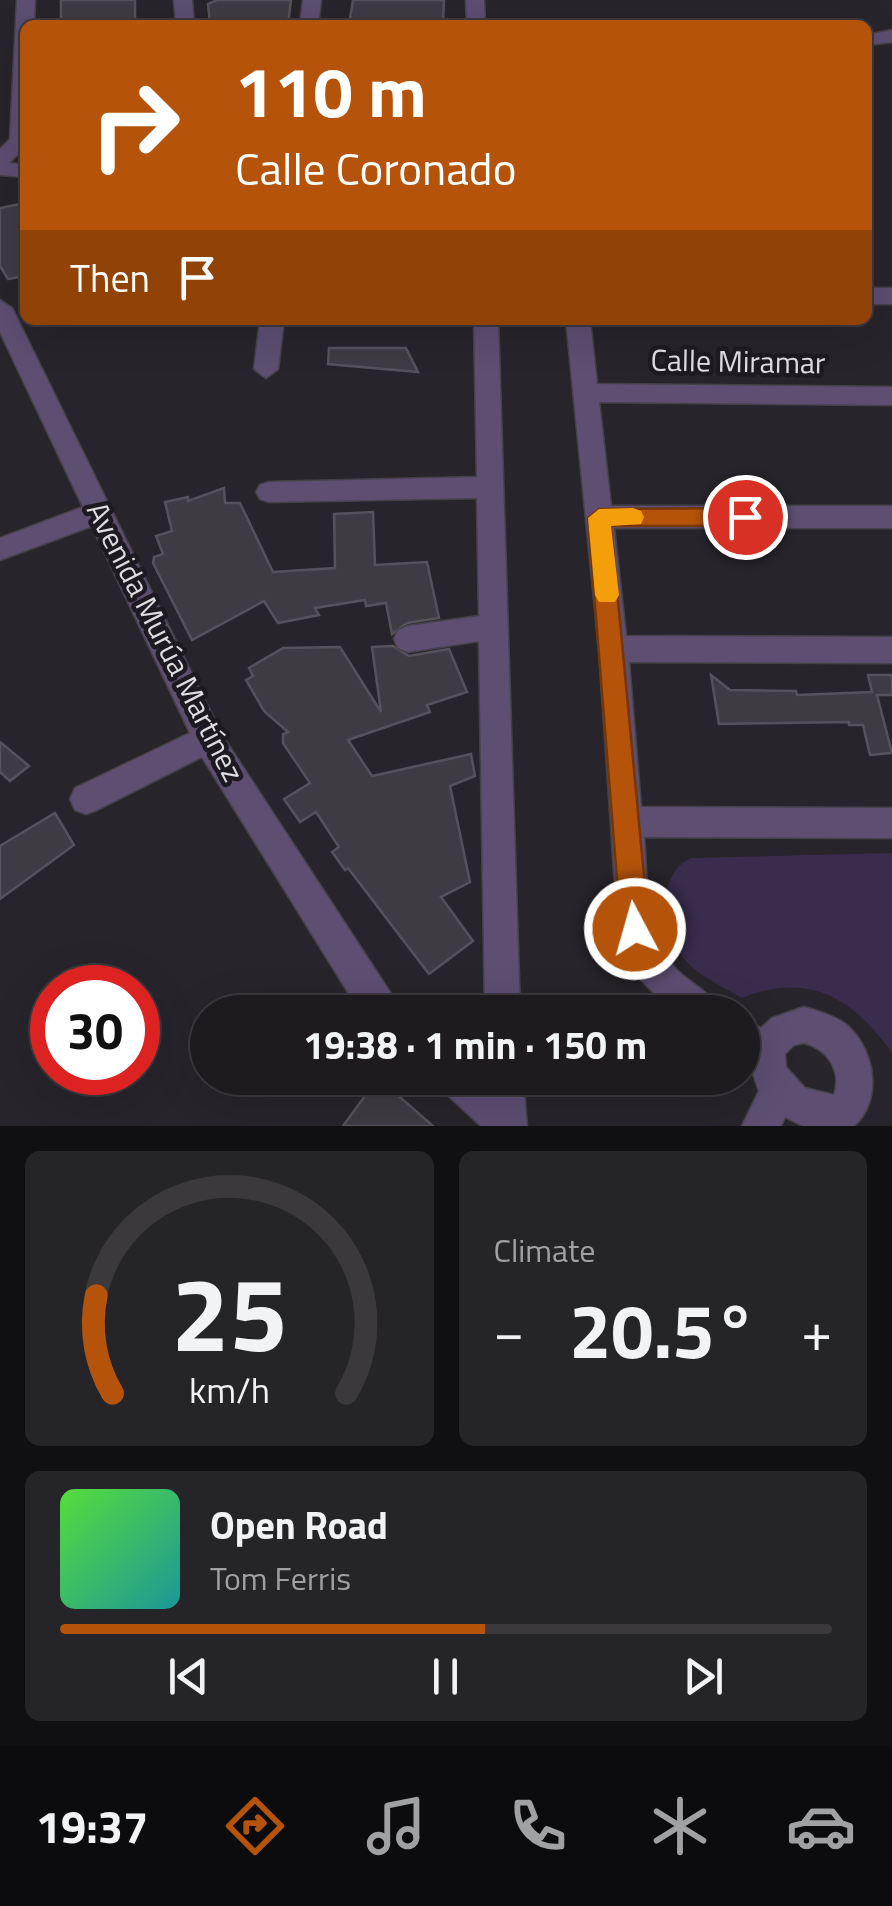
<!DOCTYPE html>
<meta charset="utf-8">
<style>
:root{--surface:#1d1b20;--page:#252429;--text:#f1f3f6;--muted:#a0a1a5;--line:#3b393e;--accent:#b45309}
body{margin:0;font-family:"Titillium Web",sans-serif;background:var(--page);color:var(--text);height:100vh;display:flex;flex-direction:column;font-size:38px;white-space:nowrap}
*{box-sizing:border-box;margin:0}
p{font-size:32px;color:var(--muted)}
.icon{flex:none;width:55px;height:55px;fill:none;stroke:currentColor;stroke-width:2;stroke-linecap:round;stroke-linejoin:round}
.map{position:relative;height:1126px;overflow:hidden}
.panel{display:flex;flex-direction:column;gap:25px;padding:25px;background:#100f12;flex:1}
.panel>*{flex:none}
.banner{position:absolute;left:20px;top:20px;width:852px;height:305px;border-radius:15px;box-shadow:0 10px 40px #0002,0 0 0 2px var(--line);background:#b45309;color:#fff;overflow:hidden}
.speed{position:absolute;left:30px;top:965px;display:flex;gap:20px;font-size:50px;font-weight:700;text-align:center}
.speed>*{display:grid;place-content:center;width:130px;height:130px;border-radius:50%;background:var(--surface);box-shadow:0 10px 40px #0002,0 0 0 2px var(--line);line-height:1}
.speed .limit{border:15px solid #d22;background:#fff;color:#111}
.pin{position:absolute;display:grid;place-items:center;width:85px;height:85px;color:#fff;margin:-42px;border:5px solid #fff;border-radius:50%;box-shadow:0 2px 10px #0007}
.me{position:absolute;width:110px;margin:-55px;rotate:354deg;stroke-linejoin:round;filter:drop-shadow(0 0 8px #0008)}
.turn{display:flex;align-items:center;gap:35px;height:210px;padding:0 50px;font-size:45px}
.turn .icon{width:130px;height:130px;stroke-width:2.5}
.turn b{display:block;font-size:70px;line-height:85px}
.then{display:flex;align-items:center;height:95px;padding:0 50px;background:#0003;gap:20px;font-size:38px}
.big{font-size:75px;font-weight:700;line-height:1.1}
.panel .widget{flex:1;display:flex;flex-direction:column;justify-content:center;gap:15px;min-width:0;padding:0 35px;border-radius:15px;background:var(--page)}
.panel .dial{align-items:center;gap:0}
.dial svg{height:260px;overflow:visible;fill:none;stroke:var(--line);stroke-width:7;stroke-linecap:round;text-anchor:middle}
.dial text{fill:var(--text);stroke:none}
.song{display:flex;align-items:center;gap:30px}
.cover{width:120px;height:120px;border-radius:15px;background:linear-gradient(135deg,hsl(110 70% 55%),hsl(180 70% 35%))}
.played{height:10px;border-radius:5px;background:linear-gradient(90deg,var(--accent) 55%,var(--line) 55%)}
.keys{display:flex;justify-content:space-around;direction:ltr}
.heat{display:flex;justify-content:space-between;align-items:center;font-size:55px;direction:ltr}
.panel .tiles{flex:1;display:grid;gap:25px;grid-template-columns:1fr 1fr}
.widget:last-child{grid-column:span 2}
.trip{position:absolute;left:190px;top:995px;width:570px;height:100px;border-radius:50px;background:var(--surface);box-shadow:0 10px 40px #0002,0 0 0 2px var(--line);font-weight:700;line-height:100px;text-align:center}
.dock{display:flex;height:160px;justify-content:space-around;align-items:center;background:#0c0b0d;color:var(--muted)}
.dock .icon{width:70px;height:70px}
.dock .selected{color:var(--accent)}
.dock b{font-size:45px;color:var(--text)}
.map>svg:first-child{display:block}
.green{fill:#3a2c4d}
.building{fill:#3e3b43;stroke:#56525b;stroke-width:2.5}
.lines{fill:none;stroke-linecap:round;stroke-linejoin:round}
.minor-casing{stroke:#444248;stroke-width:3}
.minor{fill:#5d4e72;fill-rule:evenodd}
.route{fill:#b45309;stroke:#753606;stroke-width:2.5}
.slow{fill:#f59e0b}
.labels{text-anchor:middle;stroke-width:9;stroke-linejoin:round;paint-order:stroke}
.street-label{font-size:30px;fill:#dedde2;stroke:#1d1a21}
</style>
<div class="map">
<svg width="892" height="1126" viewBox="0 0 892 1126">
<rect width="100%" height="100%" fill="#27242b"/>
<path class="green" d="M892 853V1053C853 998 809 971 742 998 725 988 701 977 688 963 662 936 654 875 691 858Z"/>
<path class="building" d="M61 0H135V25H61Z
M217 0H291L288 25 210 24 208 4Z
M353 0H444L443 25H349Z
M20 204 22 214 25 213V276L8 279 0 266V208Z
M329 348H406L418 372 328 364Z
M224 488 225 503H240L273 572 335 568 334 514 373 512 375 565 427 562 439 618 407 623 392 634 386 603 366 606 365 600 315 608 319 615 278 623 264 601 192 640 153 563 154 557 163 554 156 536 172 531 165 502 188 497V501Z
M393 646 409 656 449 649 467 692 427 705 430 712 348 740 372 776 471 754 475 776 450 786 470 882 441 897 473 941 429 974 348 868 345 870 332 852 339 847 316 812 300 822 284 799 310 783 283 743V734L288 732 264 711 246 680 253 676 249 668 283 648 340 647 381 712 372 647Z
M711 675 730 690 796 691 797 695 872 692 868 675H892V695H877L892 753 870 755 863 725H849V722L719 724Z
M0 742 29 766 10 781 0 772Z
M55 813 74 845 0 899V846Z
M378 1078 433 1126H343Z"/>
<g class="lines">
<defs>
<path id="minor" d="M17 0H35L34 25H25V147L9 163 25 165V177L0 175V149L10 139Z
M174 0H192L194 25H176Z
M303 0H321L318 25H300Z
M466 0H484L485 25H467Z
M892 30V42L868 45V35Z
M868 288H892V304H868Z
M0 300 12 308 222 735 403 1012H363L354 1002 202 757 97 810 86 814 75 810 70 799 75 788 190 733 92 526 0 560V538L83 507 0 332Z
M260 320H284L278 369 266 378 254 369Z
M474 320H498L520 1012H485L479 641 408 652 398 648 394 639 398 630 408 626 479 616 477 498 269 502 260 499 256 492 260 485 269 482 477 477Z
M566 320H590L597 384 892 387V405L599 402 611 506H892V528H614L626 636 892 637V663L629 662 641 807 892 808V838L644 837C648 884 643 935 677 970 692 985 713 993 720 1012H673L640 979 618 929 599 649Z
M804 1007C819 1011 836 1016 848 1026 875 1051 883 1100 854 1126H803L785 1117 781 1126H742L759 1091 748 1060 742 1057V1018L761 1028 772 1018ZM804 1043C828 1049 842 1071 834 1095L805 1088 786 1067 785 1054 794 1045Z
M438 1078H482L487 1082V1078H523L527 1126H481L443 1091Z"/>
</defs>
<use href="#minor" class="minor-casing"/>
<use href="#minor" class="minor"/>
</g>
<path class="route" d="M745 508 756 517 745 526H611L649 929 645 939 635 943 625 939 621 929 588 518 599 509Z"/>
<path class="slow" d="M633 508 641 511 644 517 641 524 611 526 619 595 615 602H599L595 595 588 518 599 509Z"/>
<g class="labels">
<g class="street-label">
<text transform="translate(738 362) rotate(1)" y="10">Calle Miramar</text>
<text transform="translate(165 642) rotate(63)" y="10">Avenida Murúa Martínez</text>
</g>
</g>
</svg>
<div class="speed"><div class="limit">30</div></div>
<div class="pin" style="left:745px;top:517px;background:#d93025"><svg class="icon" aria-label="arrive" viewBox="0 0 24 24"><path d="M6 21V4h12l-3 4 3 4H6"/></svg></div>
<svg class="me" style="left:635px;top:929px" viewBox="-20 -20 40 40"><circle r="17" fill="#b45309" stroke="#fff" stroke-width="3"/><path d="M0-11L8 9 0 5-8 9z" fill="#fff"/></svg>
<div class="trip">19:38 · 1 min · 150 m</div>
<div class="banner">
<div class="turn"><svg class="icon" aria-label="right" viewBox="0 0 24 24"><path d="M7 20v-9h11M14 6l5 5-5 5"/></svg><div><b>110 m</b>Calle Coronado</div></div>
<div class="then">Then<svg class="icon" aria-label="arrive" viewBox="0 0 24 24"><path d="M6 21V4h12l-3 4 3 4H6"/></svg></div>
</div>
</div>
<section class="panel">
<div class="tiles">
<div class="widget dial"><svg viewBox="0 0 100 80">
<path d="M14 69A42 42 0 1 1 86 69"/>
<path d="M14 69A42 42 0 0 1 9 39" stroke="#b45309"/>
<text x="50" y="56" font-size="32" font-weight="700">25</text>
<text x="50" y="72" font-size="11">km/h</text>
</svg></div>
<div class="widget"><p>Climate</p>
<div class="heat"><a>−</a><b class="big">20.5°</b><a>+</a></div>
</div>
<div class="widget">
<div class="song"><i class="cover"></i><div><b>Open Road</b><p>Tom Ferris</p></div></div>
<div class="played"></div>
<div class="keys"><svg class="icon" aria-label="previous" viewBox="0 0 24 24"><path d="M18 5L8 12l10 7zM5 5v14"/></svg><svg class="icon" aria-label="pause" viewBox="0 0 24 24"><path d="M8 5v14M16 5v14"/></svg><svg class="icon" aria-label="next" viewBox="0 0 24 24"><path d="M6 5l10 7-10 7zM19 5v14"/></svg></div>
</div>
</div>
</section>
<nav class="dock">
<b>19:37</b>
<svg class="icon selected" aria-label="directions" viewBox="0 0 24 24"><path d="M12 3l9 9-9 9-9-9zM9 14v-3h6M13 9l2 2-2 2"/></svg>
<svg class="icon" aria-label="music" viewBox="0 0 24 24"><path d="M9 18V5l10-2v13"/><circle cx="6" cy="18" r="3"/><circle cx="16" cy="16" r="3"/></svg>
<svg class="icon" aria-label="phone" viewBox="0 0 24 24"><path d="M5 4h4l2 5-3 2q2 4 5 5l2-3 5 2v4C11 20 4 13 5 4z"/></svg>
<svg class="icon" aria-label="climate" viewBox="0 0 24 24"><path d="M12 3v18M4 7l16 10M4 17L20 7"/></svg>
<svg class="icon" aria-label="car" viewBox="0 0 24 24"><path d="M5 17H2v-5l4-1 3-4h7l3 4 3 1v5h-3M9 17h6M6 11h13"/><circle cx="7" cy="17" r="2"/><circle cx="17" cy="17" r="2"/></svg>
</nav>
